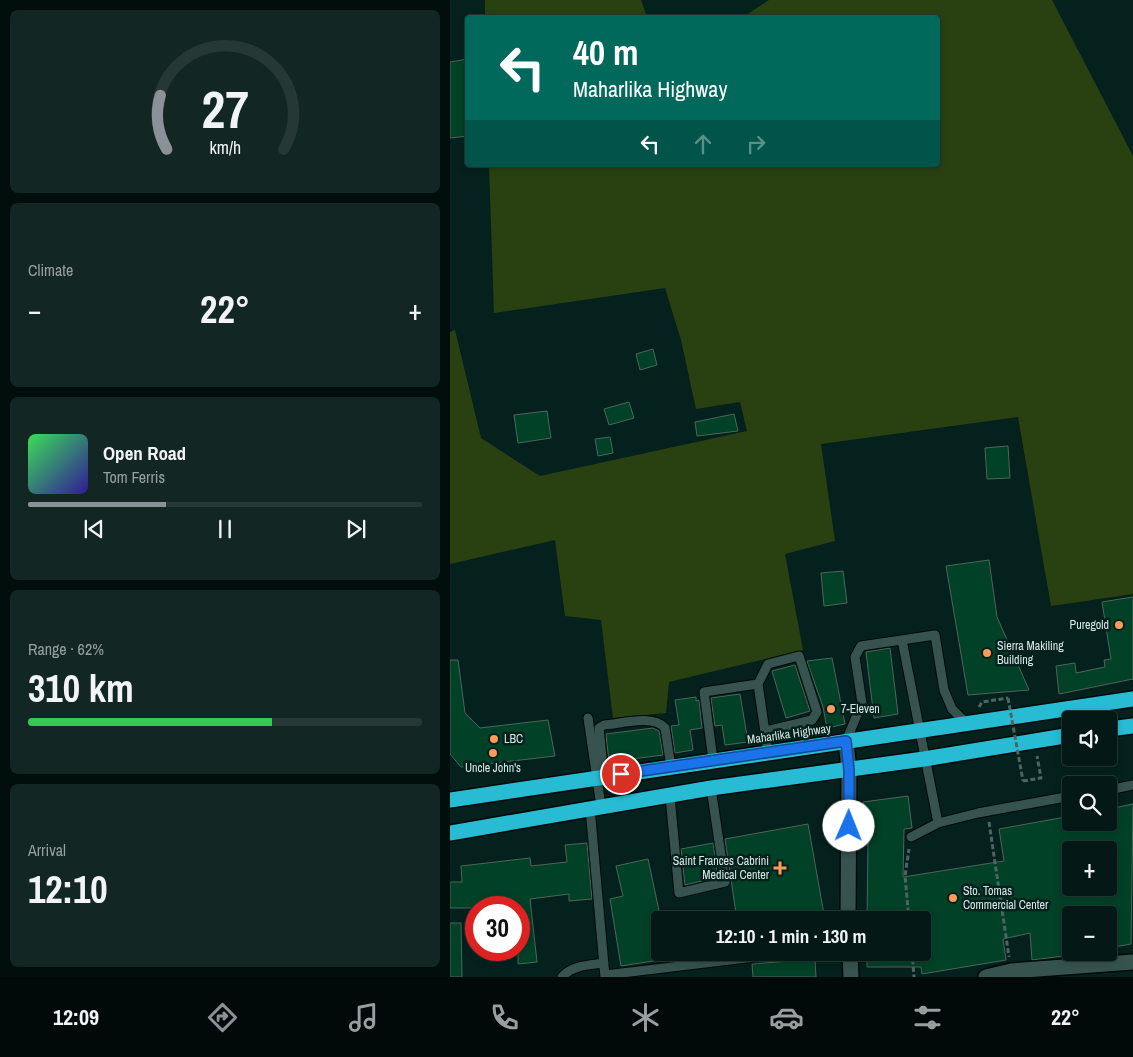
<!DOCTYPE html>
<meta charset="utf-8">
<style>
:root{--surface:#041916;--page:#122623;--text:#f1f3f6;--muted:#97a0a1;--line:#253835;--accent:#8c9099}
body{margin:0;font-family:"Archivo Narrow",sans-serif;background:var(--page);color:var(--text);height:100vh;display:flex;flex-direction:column;font-size:19px;white-space:nowrap}
*{box-sizing:border-box;margin:0}
p{font-size:16px;color:var(--muted)}
.icon{flex:none;width:28px;height:28px;fill:none;stroke:currentColor;stroke-width:2;stroke-linecap:round;stroke-linejoin:round}
.map{position:relative;flex:1;overflow:hidden}
.side{display:flex;flex-direction:column;gap:10px;padding:10px;background:#020e0c;width:450px}
.side>*{flex:none}
.hud{position:absolute;left:15px;top:15px;width:475px;height:152px;border-radius:5px;box-shadow:0 2px 8px #0003,0 0 0 1px var(--line);background:#00695c;color:#fff;overflow:hidden}
.tools{position:absolute;left:612px;top:711px;display:grid;gap:10px}
.tools a{display:grid;place-items:center;width:55px;height:55px;border-radius:5px;background:var(--surface);box-shadow:0 2px 8px #0003,0 0 0 1px var(--line);font-size:25px}
.speed{position:absolute;left:15px;top:896px;display:flex;gap:10px;font-size:25px;font-weight:700;text-align:center}
.speed>*{display:grid;place-content:center;width:65px;height:65px;border-radius:50%;background:var(--surface);box-shadow:0 2px 8px #0003,0 0 0 1px var(--line);line-height:1}
.speed .limit{border:8px solid #d22;background:#fff;color:#111}
.pin{position:absolute;display:grid;place-items:center;width:42px;height:42px;color:#fff;margin:-21px;border:2px solid #fff;border-radius:50%;box-shadow:0 1px 5px #0007}
.me{position:absolute;width:55px;margin:-28px;rotate:1deg;stroke-linejoin:round;filter:drop-shadow(0 0 4px #0008)}
.turn{display:flex;align-items:center;gap:18px;height:105px;padding:0 25px;font-size:22px}
.turn .icon{width:65px;height:65px;stroke-width:2.5}
.turn b{display:block;font-size:35px;line-height:42px}
.lanes{display:flex;align-items:center;height:48px;padding:0 25px;background:#0003;justify-content:center;gap:25px;direction:ltr}
.lanes .off{opacity:.35}
.big{font-size:38px;font-weight:700;line-height:1.1}
.side .tile{flex:1;display:flex;flex-direction:column;justify-content:center;gap:8px;min-width:0;padding:0 18px;border-radius:8px;background:var(--page)}
.side .dial{align-items:center;gap:0}
.dial svg{height:130px;overflow:visible;fill:none;stroke:var(--line);stroke-width:7;stroke-linecap:round;text-anchor:middle}
.dial text{fill:var(--text);stroke:none}
.song{display:flex;align-items:center;gap:15px}
.cover{width:60px;height:60px;border-radius:8px;background:linear-gradient(135deg,hsl(130 70% 55%),hsl(250 70% 35%))}
.played{height:5px;border-radius:2px;background:linear-gradient(90deg,var(--accent) 35%,var(--line) 35%)}
.keys{display:flex;justify-content:space-around;direction:ltr}
.heat{display:flex;justify-content:space-between;align-items:center;font-size:28px;direction:ltr}
.charge{height:8px;border-radius:4px;background:linear-gradient(90deg,#34c759 62%,var(--line) 0)}
.trip{position:absolute;left:201px;top:911px;width:280px;height:50px;border-radius:5px;background:var(--surface);box-shadow:0 2px 8px #0003,0 0 0 1px var(--line);font-weight:700;line-height:50px;text-align:center}
.dock{display:flex;height:80px;justify-content:space-around;align-items:center;background:#020a09;color:var(--muted)}
.dock .icon{width:35px;height:35px}
.dock .active{color:var(--accent)}
.dock b{font-size:22px;color:var(--text)}
main{display:flex;flex:1;min-height:0}
.map>svg:first-child{display:block}
.green{fill:#294110}
.building{fill:#004127;stroke:#4f6558;fill-rule:evenodd}
.lines{fill:none;stroke-linecap:round;stroke-linejoin:round}
.lane-casing{stroke:#000a08;stroke-width:11}
.street-casing{stroke:#000a08;stroke-width:18}
.highway-casing{stroke:#000a08;stroke-width:18}
.path{stroke:#4d6562;stroke-width:3;stroke-dasharray:5 2.5;stroke-linecap:butt}
.lane{stroke:#37534f;stroke-width:9}
.street{stroke:#37534f;stroke-width:15}
.highway{stroke:#27bcd4;stroke-width:15}
.path-bridge{stroke:#4d6562;stroke-width:3;stroke-dasharray:5 2.5;stroke-linecap:butt}
.route-casing{stroke:#114b97;stroke-width:12}
.route{stroke:#1a73e8;stroke-width:9}
.poi-dot{fill:#fe9b58;stroke:#05211d;stroke-width:2}
.labels{text-anchor:middle;stroke-width:5;stroke-linejoin:round;paint-order:stroke}
.poi-label{font-size:12px;fill:#d8e8e5;stroke:#05211d;text-anchor:start}
.street-label{font-size:12px;fill:#d8e8e5;stroke:#05211d}
</style>
<main>
<section class="side">
<div class="tile dial"><svg viewBox="0 0 100 80">
<path d="M14 69A42 42 0 1 1 86 69"/>
<path d="M14 69A42 42 0 0 1 10 36" stroke="#8c9099"/>
<text x="50" y="56" font-size="32" font-weight="700">27</text>
<text x="50" y="72" font-size="11">km/h</text>
</svg></div>
<div class="tile"><p>Climate</p>
<div class="heat"><a>−</a><b class="big">22°</b><a>+</a></div>
</div>
<div class="tile">
<div class="song"><i class="cover"></i><div><b>Open Road</b><p>Tom Ferris</p></div></div>
<div class="played"></div>
<div class="keys"><svg class="icon" aria-label="previous" viewBox="0 0 24 24"><path d="M18 5L8 12l10 7zM5 5v14"/></svg><svg class="icon" aria-label="pause" viewBox="0 0 24 24"><path d="M8 5v14M16 5v14"/></svg><svg class="icon" aria-label="next" viewBox="0 0 24 24"><path d="M6 5l10 7-10 7zM19 5v14"/></svg></div>
</div>
<div class="tile"><p>Range · 62%</p><b class="big">310 km</b><div class="charge"></div></div>
<div class="tile"><p>Arrival</p><b class="big">12:10</b></div>
</section>
<div class="map">
<svg width="683" height="977" viewBox="0 0 683 977">
<rect width="100%" height="100%" fill="#05211d"/>
<path class="green" d="M35 0H191L197 17H35Z
M319 0H602L683 156V594L601 606 568 417 371 444 385 541 335 554 353 650 219 682 216 713 163 718 151 620 115 616 105 540 0 564V332L5 330 31 438 90 476 297 431 290 402 246 409 231 340 215 288 44 313 39 165H488V18L293 17Z"/>
<path class="building" d="M18 59V136L0 138V62Z
M203 349 207 365 190 370 186 354Z
M179 402 184 418 159 425 154 409Z
M97 411 101 438 68 443 64 415Z
M284 414 288 431 247 436 245 422Z
M160 437 163 453 148 456 145 439Z
M558 446 560 478 537 479 535 448Z
M539 560 547 617 579 690 518 695 496 566Z
M393 571 397 603 374 606 371 573Z
M683 597V679L609 694 606 666 625 663 626 673 655 667 654 660 661 659 652 602Z
M440 648 448 714 424 718 416 652Z
M382 658 395 724 377 728 373 707 357 661Z
M0 660H8L15 713 30 728 98 720 105 756 11 767 0 754Z
M345 665 360 711 336 718 322 671Z
M290 694 298 742 275 745 272 725 265 726 261 698Z
M246 697V701L249 700 252 728 240 730 243 750 225 753 221 726 229 725 225 700Z
M203 728 209 731 213 755 159 762 156 734Z
M458 796 462 828 454 829 453 877 554 861 549 829 621 816V822H659V809L683 804 681 944 659 948V915H621V955L582 960 580 933 553 939 556 960 472 974 471 967H417V952H472V920H417L418 843 413 802ZM621 850H659V888H621Z
M358 824 375 920H287L275 839Z
M137 843 142 899 119 901V894L80 899 87 962 68 964 69 908H0V882H12L11 866 80 858 81 866 117 862 115 845Z
M263 843 268 877 235 885 231 849Z
M198 859 211 920 210 960 171 966 160 899 173 896 166 866Z
M0 923H11L12 977H0Z
M365 959 366 977H303L302 964Z"/>
<g class="lines">
<defs>
<path id="lane" d="M452 640 488 823
M308 684 318 664 349 656 367 712 362 720 316 731
M138 718 151 806
M396 741 412 703 405 657 411 646 485 635 494 690 502 709 517 724
M263 760 254 692 308 684 318 753
M154 777 149 728 154 725C170 724 203 714 215 728L221 767
M659 790 683 785
M220 796 229 893 275 882 261 788
M140 808 155 977
M461 837 488 823 528 813 621 796
M155 975 348 952
M112 977C122 965 140 965 154 963"/>
<path id="street" d="M396 741 399 770 398 920
M400 952 401 977
M536 977 561 971 683 962"/>
<path id="highway" d="M659 729 683 726
M0 800 683 699
M0 833 261 788 474 759 621 735"/>
</defs>
<use href="#lane" class="lane-casing"/>
<use href="#street" class="street-casing"/>
<use href="#highway" class="highway-casing"/>
<path class="path" d="M529 707 532 702 558 698
M573 781 591 778 587 756
M539 822 559 957
M459 920 455 876 459 849
M462 952 464 977"/>
<use href="#lane" class="lane"/>
<use href="#street" class="street"/>
<use href="#highway" class="highway"/>
<path class="path-bridge" d="M558 698 573 781"/>
</g>
<g class="lines">
<defs>
<path id="route" d="M171 774 396 741 399 770V826"/>
</defs>
<use href="#route" class="route-casing"/>
<use href="#route" class="route"/>
</g>
<g class="poi-dot">
<circle cx="669" cy="625" r="5"/>
<circle cx="537" cy="653" r="5"/>
<circle cx="381" cy="709" r="5"/>
<circle cx="44" cy="739" r="5"/>
<circle cx="43" cy="753" r="5"/>
<path d="M327.5 860.5h5v5h5v5h-5v5h-5v-5h-5v-5h5z"/>
<circle cx="503" cy="898" r="5"/>
</g>
<g class="labels">
<g class="poi-label">
<text x="659" y="629" text-anchor="end">Puregold</text>
<text x="547" y="650">Sierra Makiling<tspan x="547" dy="14">Building</tspan></text>
<text x="391" y="713">7-Eleven</text>
<text x="54" y="743">LBC</text>
<text x="43" y="772" text-anchor="middle">Uncle John's</text>
<text x="319" y="865" text-anchor="end">Saint Frances Cabrini<tspan x="319" dy="14">Medical Center</tspan></text>
<text x="513" y="895">Sto. Tomas<tspan x="513" dy="14">Commercial Center</tspan></text>
</g>
<g class="street-label">
<text transform="translate(339 734) rotate(-8)" y="4">Maharlika Highway</text>
</g>
</g>
</svg>
<div class="tools">
<a><svg class="icon" aria-label="sound" viewBox="0 0 24 24"><path d="M4 9h4l5-4v14l-5-4H4zM17 9q2 3 0 6"/></svg></a>
<a><svg class="icon" aria-label="search" viewBox="0 0 24 24"><circle cx="10" cy="10" r="6"/><path d="M15 15l6 6"/></svg></a>
<a>+</a>
<a>−</a>
</div>
<div class="speed"><div class="limit">30</div></div>
<div class="pin" style="left:171px;top:774px;background:#d93025"><svg class="icon" aria-label="arrive" viewBox="0 0 24 24"><path d="M6 21V4h12l-3 4 3 4H6"/></svg></div>
<svg class="me" style="left:399px;top:826px" viewBox="-20 -20 40 40"><circle r="19" fill="#fff"/><path d="M0-13L10 11 0 6-10 11z" fill="#1a73e8"/></svg>
<div class="trip">12:10 · 1 min · 130 m</div>
<div class="hud">
<div class="turn"><svg class="icon" aria-label="left" viewBox="0 0 24 24"><path d="M17 20v-9H6M10 6l-5 5 5 5"/></svg><div><b>40 m</b>Maharlika Highway</div></div>
<div class="lanes"><svg class="icon" aria-label="left" viewBox="0 0 24 24"><path d="M17 20v-9H6M10 6l-5 5 5 5"/></svg><svg class="icon off" aria-label="ahead" viewBox="0 0 24 24"><path d="M12 20V5M6 11l6-6 6 6"/></svg><svg class="icon off" aria-label="right" viewBox="0 0 24 24"><path d="M7 20v-9h11M14 6l5 5-5 5"/></svg></div>
</div>
</div>
</main>
<nav class="dock">
<b>12:09</b>
<svg class="icon active" aria-label="directions" viewBox="0 0 24 24"><path d="M12 3l9 9-9 9-9-9zM9 14v-3h6M13 9l2 2-2 2"/></svg>
<svg class="icon" aria-label="music" viewBox="0 0 24 24"><path d="M9 18V5l10-2v13"/><circle cx="6" cy="18" r="3"/><circle cx="16" cy="16" r="3"/></svg>
<svg class="icon" aria-label="phone" viewBox="0 0 24 24"><path d="M5 4h4l2 5-3 2q2 4 5 5l2-3 5 2v4C11 20 4 13 5 4z"/></svg>
<svg class="icon" aria-label="climate" viewBox="0 0 24 24"><path d="M12 3v18M4 7l16 10M4 17L20 7"/></svg>
<svg class="icon" aria-label="car" viewBox="0 0 24 24"><path d="M5 17H2v-5l4-1 3-4h7l3 4 3 1v5h-3M9 17h6M6 11h13"/><circle cx="7" cy="17" r="2"/><circle cx="17" cy="17" r="2"/></svg>
<svg class="icon" aria-label="filters" viewBox="0 0 24 24"><path d="M4 7h16M4 17h16"/><circle cx="9" cy="7" r="2"/><circle cx="15" cy="17" r="2"/></svg>
<b>22°</b>
</nav>
